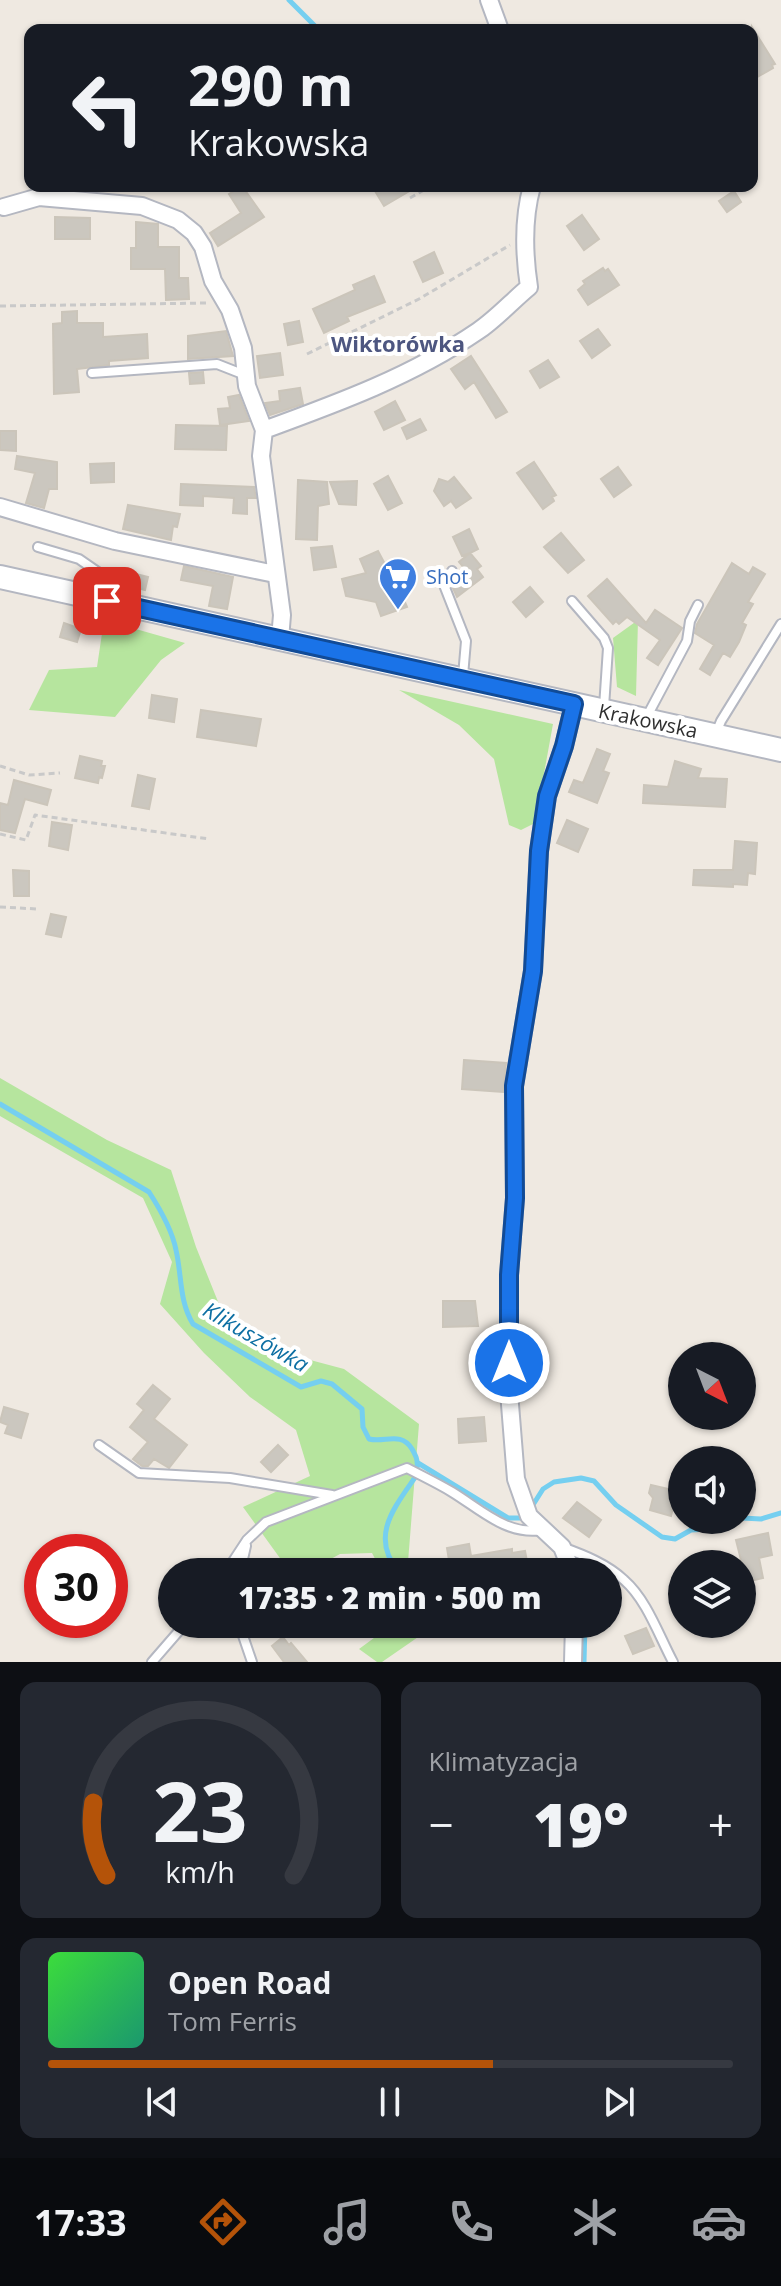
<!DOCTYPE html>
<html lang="pl">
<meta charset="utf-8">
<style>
:root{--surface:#171b24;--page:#242831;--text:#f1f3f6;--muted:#9ea1a6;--line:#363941;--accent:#b45309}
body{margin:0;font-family:"Open Sans",sans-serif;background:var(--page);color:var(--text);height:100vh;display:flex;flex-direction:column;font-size:30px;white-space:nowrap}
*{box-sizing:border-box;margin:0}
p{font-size:26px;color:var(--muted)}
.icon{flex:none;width:44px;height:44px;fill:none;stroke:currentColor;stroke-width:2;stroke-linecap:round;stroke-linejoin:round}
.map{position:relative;height:1662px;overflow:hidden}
.sheet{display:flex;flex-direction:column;gap:20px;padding:20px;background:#0d0f14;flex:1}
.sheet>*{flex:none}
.hud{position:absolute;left:24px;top:24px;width:734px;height:168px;border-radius:16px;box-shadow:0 2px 6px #0004;background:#171b24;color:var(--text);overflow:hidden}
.needle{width:52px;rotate:138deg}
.buttons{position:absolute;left:668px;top:1342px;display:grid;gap:16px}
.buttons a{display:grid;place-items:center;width:88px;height:88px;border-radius:50%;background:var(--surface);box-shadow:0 2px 6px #0004;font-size:40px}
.speed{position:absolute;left:24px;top:1534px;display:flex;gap:16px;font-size:40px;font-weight:700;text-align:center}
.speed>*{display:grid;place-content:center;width:104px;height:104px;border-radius:50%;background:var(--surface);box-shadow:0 2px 6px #0004;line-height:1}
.speed .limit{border:12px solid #d22;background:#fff;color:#111}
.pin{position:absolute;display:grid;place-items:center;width:68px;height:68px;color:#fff;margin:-34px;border-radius:16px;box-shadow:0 4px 12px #0006}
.me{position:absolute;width:88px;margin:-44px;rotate:0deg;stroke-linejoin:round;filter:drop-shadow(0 0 6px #0008)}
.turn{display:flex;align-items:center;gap:28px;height:168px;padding:0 32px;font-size:36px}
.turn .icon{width:104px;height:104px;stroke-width:2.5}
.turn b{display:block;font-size:56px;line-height:68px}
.big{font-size:60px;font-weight:800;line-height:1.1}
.sheet .tile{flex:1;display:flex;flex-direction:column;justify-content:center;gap:12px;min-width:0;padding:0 28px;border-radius:16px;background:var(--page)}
.sheet .dial{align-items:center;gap:0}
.dial svg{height:208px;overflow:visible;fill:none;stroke:var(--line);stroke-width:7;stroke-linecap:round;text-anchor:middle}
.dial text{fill:var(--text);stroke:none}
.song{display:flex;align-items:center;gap:24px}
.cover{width:96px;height:96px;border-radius:12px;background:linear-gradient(135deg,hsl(120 70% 55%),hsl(160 70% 35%))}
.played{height:8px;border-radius:4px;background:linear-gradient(90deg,var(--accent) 65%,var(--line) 65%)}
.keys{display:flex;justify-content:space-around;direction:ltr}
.heat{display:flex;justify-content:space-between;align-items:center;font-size:44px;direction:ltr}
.sheet .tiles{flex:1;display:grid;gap:20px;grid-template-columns:1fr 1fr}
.tile:last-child{grid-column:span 2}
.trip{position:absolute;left:158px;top:1558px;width:464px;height:80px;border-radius:40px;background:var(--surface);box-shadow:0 2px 6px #0004;font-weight:800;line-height:80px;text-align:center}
.tab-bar{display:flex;height:128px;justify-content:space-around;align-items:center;background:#090b0e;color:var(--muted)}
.tab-bar .icon{width:56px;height:56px}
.tab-bar .active{color:var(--accent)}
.tab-bar b{font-size:36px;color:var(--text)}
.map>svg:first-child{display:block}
.green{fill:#b6e59e}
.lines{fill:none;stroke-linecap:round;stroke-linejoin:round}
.stream{stroke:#75cff0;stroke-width:5}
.building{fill:#cbc7bf;stroke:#cbc5ba;stroke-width:2}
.lane-casing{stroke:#b4b7c1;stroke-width:12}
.street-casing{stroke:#b4b7c1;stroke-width:20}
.secondary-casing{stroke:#b4b7c1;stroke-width:26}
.path{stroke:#c9c9c9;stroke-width:3;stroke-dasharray:6 4;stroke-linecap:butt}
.lane{stroke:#fff;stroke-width:8}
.street{stroke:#fff;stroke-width:16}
.secondary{stroke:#fff;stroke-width:22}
.route-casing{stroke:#114b97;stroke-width:20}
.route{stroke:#1a73e8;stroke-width:14}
.labels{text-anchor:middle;stroke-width:8;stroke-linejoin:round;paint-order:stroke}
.shop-label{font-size:20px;fill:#366cbe;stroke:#fff;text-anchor:start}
.street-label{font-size:20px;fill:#2e2e2e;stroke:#fff}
.neighbourhood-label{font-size:22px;font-weight:bold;fill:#4d5680;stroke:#fff}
.water-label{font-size:22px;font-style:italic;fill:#0d6fa3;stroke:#fff}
</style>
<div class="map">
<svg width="781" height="1662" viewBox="0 0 781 1662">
<rect width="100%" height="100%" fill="#efe9e1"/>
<path class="green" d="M104 620 185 643 161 660 115 717 29 710 49 670 97 667Z
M638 620 636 696 617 687 613 638Z
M399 690 553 724 535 823 521 830 509 825 494 759 459 725Z
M0 1078 107 1140 171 1170 196 1247 223 1314 284 1353 344 1369 419 1424 408 1562 420 1572H382L372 1553 340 1554 307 1572H290L243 1507 310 1476 296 1430 250 1397 204 1353 160 1304 172 1262 143 1198 0 1116Z
M393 1624H437L382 1662H377L359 1649Z"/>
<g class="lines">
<path class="stream" d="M289 0 319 30
M0 1104 149 1192C160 1209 172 1229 176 1250 182 1276 179 1301 193 1324L301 1387 321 1381 332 1384 362 1409 363 1427 369 1439C385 1443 401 1431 412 1449 416 1456 418 1460 417 1468
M418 1463 508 1518H521L524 1515
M531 1508 543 1489 554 1482 581 1478 594 1481 616 1505 662 1537 675 1539 691 1530 708 1529 717 1527 723 1520
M742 1518 761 1519 781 1513
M399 1572C369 1537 394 1508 416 1476
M581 1572H583
M584 1662 585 1624"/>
</g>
<path class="building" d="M752 27 775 64 772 65 773 68 752 80Z
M242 186 264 217 218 246 210 233 241 213 229 194Z
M372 186H418L384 206Z
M734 191 741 202 727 212 719 201Z
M582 215 599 239 584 250 567 226Z
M55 217 90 218V239H55Z
M136 222 158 224V247H179V278H188L189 299 166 300 165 269H131V248H136Z
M434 252 443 273 423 282 414 262Z
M603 268 605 271 608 269 619 285 588 305 578 290 585 284 583 281Z
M374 276 385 302 347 317 349 321 324 333 313 309 355 290 353 285Z
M77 311V323H103V337L147 334 148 358 109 361V365L77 369 79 392 54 394 53 324 62 323V312Z
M299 321 303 342 288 345 284 324Z
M598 329 610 345 592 358 580 341Z
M226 331 233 356 188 359V336Z
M280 353 283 375 260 378 257 356Z
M471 356 507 412 496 418 474 382 465 389 451 369Z
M548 360 559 377 540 388 530 371Z
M203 372 204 383 190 384 189 373Z
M300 388 303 404 270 415 265 403 280 401 279 391Z
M239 395 249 421 220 425 218 409 230 408 228 397Z
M395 401 405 420 384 430 375 412Z
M420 419 426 430 407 439 402 428Z
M176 425 227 426 226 450 175 449Z
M0 431H16V451L0 450Z
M17 456 57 462V489H49L44 508 26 503 35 473 15 469Z
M534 462 556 495 552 497 554 501 543 509 517 473Z
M114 463V482L91 483 90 464Z
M618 467 631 485 614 497 601 479Z
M388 476 402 503 388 510 374 484Z
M454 477 471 498 456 508 451 501 444 506 434 491 439 479 448 482Z
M298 480 327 482 329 504 318 506 317 540 296 539Z
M357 481 356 505 339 504 330 482Z
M181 484 254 487 256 498H247V514L233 513 234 498 203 496V506L180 505Z
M128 505 180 514 177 527 173 526 171 540 123 529Z
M469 529 478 549 470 553 481 566 477 569 483 577 457 597 452 586 462 578 459 574 465 569 459 562 470 553 462 556 453 537Z
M561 533 584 560 568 573 544 547Z
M332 546 336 567 314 570 311 548Z
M378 551 386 566 389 565 407 607 381 616 376 602 346 596 342 579 366 573 360 559Z
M732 563 749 574 753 567 765 574 748 602 753 604 742 623 746 625 739 642 730 657 723 653 710 675 700 669 714 645 695 633 697 624Z
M184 566 233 577 227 609 209 606 213 586 181 580Z
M132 573 148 577 145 590 129 586Z
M607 579 646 623 655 610 682 628 658 665 647 658 660 640 627 617 619 624 616 621 613 624 588 596Z
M530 587 543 602 526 617 513 602Z
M64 623 81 629 77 642 60 637Z
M152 695 177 699 174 722 149 718Z
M201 710 261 719 256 746 197 737Z
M597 749 610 754 603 771 609 773 597 803 569 792 574 780 583 783Z
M80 756 102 761 101 766H105L102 778 99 777 98 783 75 778Z
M675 761 701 769 698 778 727 779 725 807 643 803 644 785 668 787Z
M138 775 155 779 149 809 132 806Z
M14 780 51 790 47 805 25 799 15 833 0 830V803L8 805Z
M567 820 588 829 578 852 557 843Z
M52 822 72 825 68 850 49 846Z
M735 841 757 843 755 874 748 873 747 885 733 884V887L693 885 694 870H733Z
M13 870 29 871V896H14Z
M51 914 66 917 61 937 46 934Z
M464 1060 506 1063 503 1092 462 1089Z
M443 1301H475L478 1326 443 1327Z
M153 1385 170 1399 154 1419 187 1445 169 1468 154 1459 148 1466H142L133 1459 148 1442 130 1427 144 1410 137 1404Z
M4 1407 28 1414 21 1438 5 1433 8 1425 0 1422Z
M484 1417 486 1441 459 1443 458 1419Z
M278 1445 288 1455 271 1472 261 1462Z
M651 1485 677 1491 671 1516 650 1510 653 1498 649 1493Z
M577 1502 601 1520 589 1537 563 1518Z
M768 1533 772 1555 759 1558 763 1578 742 1583V1564L736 1540Z
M469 1544 471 1556 512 1549V1553L525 1551 529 1572H514V1568L491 1572H451L447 1548Z
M646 1628 654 1646 633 1654 625 1636Z
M283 1637 289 1645 291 1643 307 1662H284L272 1646Z"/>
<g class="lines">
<defs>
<path id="lane" d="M92 373 217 364 245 375
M38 547 79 559 108 579 107 597
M452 571 444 585 466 641 463 676
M572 601 604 638 608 648 604 707
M645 720 687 641 690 621 698 605
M716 733 721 721 781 624
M99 1445 139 1473 230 1478 332 1495
M562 1547C584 1555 607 1564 624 1580 647 1600 659 1636 673 1662
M226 1572 247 1540 266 1522 407 1468C422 1476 437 1483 452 1492 480 1509 507 1536 542 1530
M240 1572 246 1546
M239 1624 252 1662
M152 1662 185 1624"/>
<path id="street" d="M489 0 500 30
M4 207 39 197 142 206 178 220 194 233 203 247 213 281 230 310 243 348 247 386 264 430
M0 507 115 541 275 574
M280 639 282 615 261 456 264 430C338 403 412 376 478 331 496 319 512 301 529 287 524 254 523 218 532 186
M572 1572 562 1547 529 1516 516 1479 509 1392V1275L515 1198 514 1086 533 971 539 851 547 796 564 746 574 704
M573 1662 574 1624"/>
<path id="secondary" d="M0 577 781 750"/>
</defs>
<use href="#lane" class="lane-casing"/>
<use href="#street" class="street-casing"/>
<use href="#secondary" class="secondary-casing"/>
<path class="path" d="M410 198 431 186
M0 306 208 303
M307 354 419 299 510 245
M0 766 29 775 60 773
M0 834 26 840 35 815 209 839
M0 907 37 909"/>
<use href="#lane" class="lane"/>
<use href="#street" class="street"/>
<use href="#secondary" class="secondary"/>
</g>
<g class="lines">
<defs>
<path id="route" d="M107 601 574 704 564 746 547 796 539 851 533 971 514 1086 515 1198 509 1275V1363"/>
</defs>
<use href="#route" class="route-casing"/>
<use href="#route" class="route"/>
</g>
<defs>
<symbol id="supermarket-pin" viewBox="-11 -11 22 30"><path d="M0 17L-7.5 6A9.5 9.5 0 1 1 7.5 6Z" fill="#3f7fe0" stroke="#fff"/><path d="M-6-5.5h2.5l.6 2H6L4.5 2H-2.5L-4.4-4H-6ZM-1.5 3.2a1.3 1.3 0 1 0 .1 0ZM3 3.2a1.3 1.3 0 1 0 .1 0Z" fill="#fff"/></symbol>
</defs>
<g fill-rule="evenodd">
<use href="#supermarket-pin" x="376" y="555" width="44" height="60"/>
</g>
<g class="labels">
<g class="shop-label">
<text x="426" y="584">Shot</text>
</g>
<g class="street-label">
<text transform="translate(648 721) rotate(12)" y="7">Krakowska</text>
</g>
<g class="neighbourhood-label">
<text x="398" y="352">Wiktorówka</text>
</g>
<g class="water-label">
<text transform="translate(256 1337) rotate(30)" y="8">Klikuszówka</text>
</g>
</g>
</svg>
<div class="buttons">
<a><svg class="needle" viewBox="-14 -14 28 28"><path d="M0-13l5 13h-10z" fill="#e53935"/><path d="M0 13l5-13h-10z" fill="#9ea1a6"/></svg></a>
<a><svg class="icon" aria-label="sound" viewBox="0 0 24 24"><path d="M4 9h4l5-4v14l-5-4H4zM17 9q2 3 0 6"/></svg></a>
<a><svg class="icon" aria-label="layers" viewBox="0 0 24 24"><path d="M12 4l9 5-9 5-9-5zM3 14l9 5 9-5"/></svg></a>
</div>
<div class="speed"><div class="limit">30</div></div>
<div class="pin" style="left:107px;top:601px;background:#d93025"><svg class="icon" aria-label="arrive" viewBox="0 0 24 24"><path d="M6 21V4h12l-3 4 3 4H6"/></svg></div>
<svg class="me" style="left:509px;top:1363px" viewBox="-20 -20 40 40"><circle r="17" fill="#1a73e8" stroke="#fff" stroke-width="3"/><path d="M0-11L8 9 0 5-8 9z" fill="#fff"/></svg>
<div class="trip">17:35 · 2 min · 500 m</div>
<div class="hud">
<div class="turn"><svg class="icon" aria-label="left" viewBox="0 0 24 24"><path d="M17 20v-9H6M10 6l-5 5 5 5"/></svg><div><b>290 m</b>Krakowska</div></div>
</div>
</div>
<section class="sheet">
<div class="tiles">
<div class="tile dial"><svg viewBox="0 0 100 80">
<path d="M14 69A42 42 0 1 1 86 69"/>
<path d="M14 69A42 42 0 0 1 9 41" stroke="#b45309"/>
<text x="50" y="56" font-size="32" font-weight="700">23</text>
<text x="50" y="72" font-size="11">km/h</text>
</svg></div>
<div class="tile"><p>Klimatyzacja</p>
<div class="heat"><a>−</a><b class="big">19°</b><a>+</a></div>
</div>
<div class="tile">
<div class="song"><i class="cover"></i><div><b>Open Road</b><p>Tom Ferris</p></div></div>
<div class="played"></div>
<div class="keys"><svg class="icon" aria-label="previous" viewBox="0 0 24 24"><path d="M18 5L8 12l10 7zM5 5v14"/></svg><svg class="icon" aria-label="pause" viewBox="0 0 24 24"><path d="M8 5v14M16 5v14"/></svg><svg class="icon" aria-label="next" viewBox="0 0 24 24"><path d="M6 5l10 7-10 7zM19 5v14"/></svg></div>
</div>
</div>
</section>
<nav class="tab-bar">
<b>17:33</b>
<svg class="icon active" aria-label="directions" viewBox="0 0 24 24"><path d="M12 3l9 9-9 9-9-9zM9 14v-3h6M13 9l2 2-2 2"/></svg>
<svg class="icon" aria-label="music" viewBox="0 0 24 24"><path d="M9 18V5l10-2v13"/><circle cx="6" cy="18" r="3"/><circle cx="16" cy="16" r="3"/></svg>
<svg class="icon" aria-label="phone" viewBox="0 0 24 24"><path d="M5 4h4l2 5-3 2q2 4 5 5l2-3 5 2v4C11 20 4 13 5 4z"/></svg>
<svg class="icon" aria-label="climate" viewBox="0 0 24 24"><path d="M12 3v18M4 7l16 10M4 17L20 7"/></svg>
<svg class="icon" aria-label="car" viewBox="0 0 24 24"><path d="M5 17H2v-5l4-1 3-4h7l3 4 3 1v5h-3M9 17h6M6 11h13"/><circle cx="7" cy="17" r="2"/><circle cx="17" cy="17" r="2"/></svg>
</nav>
